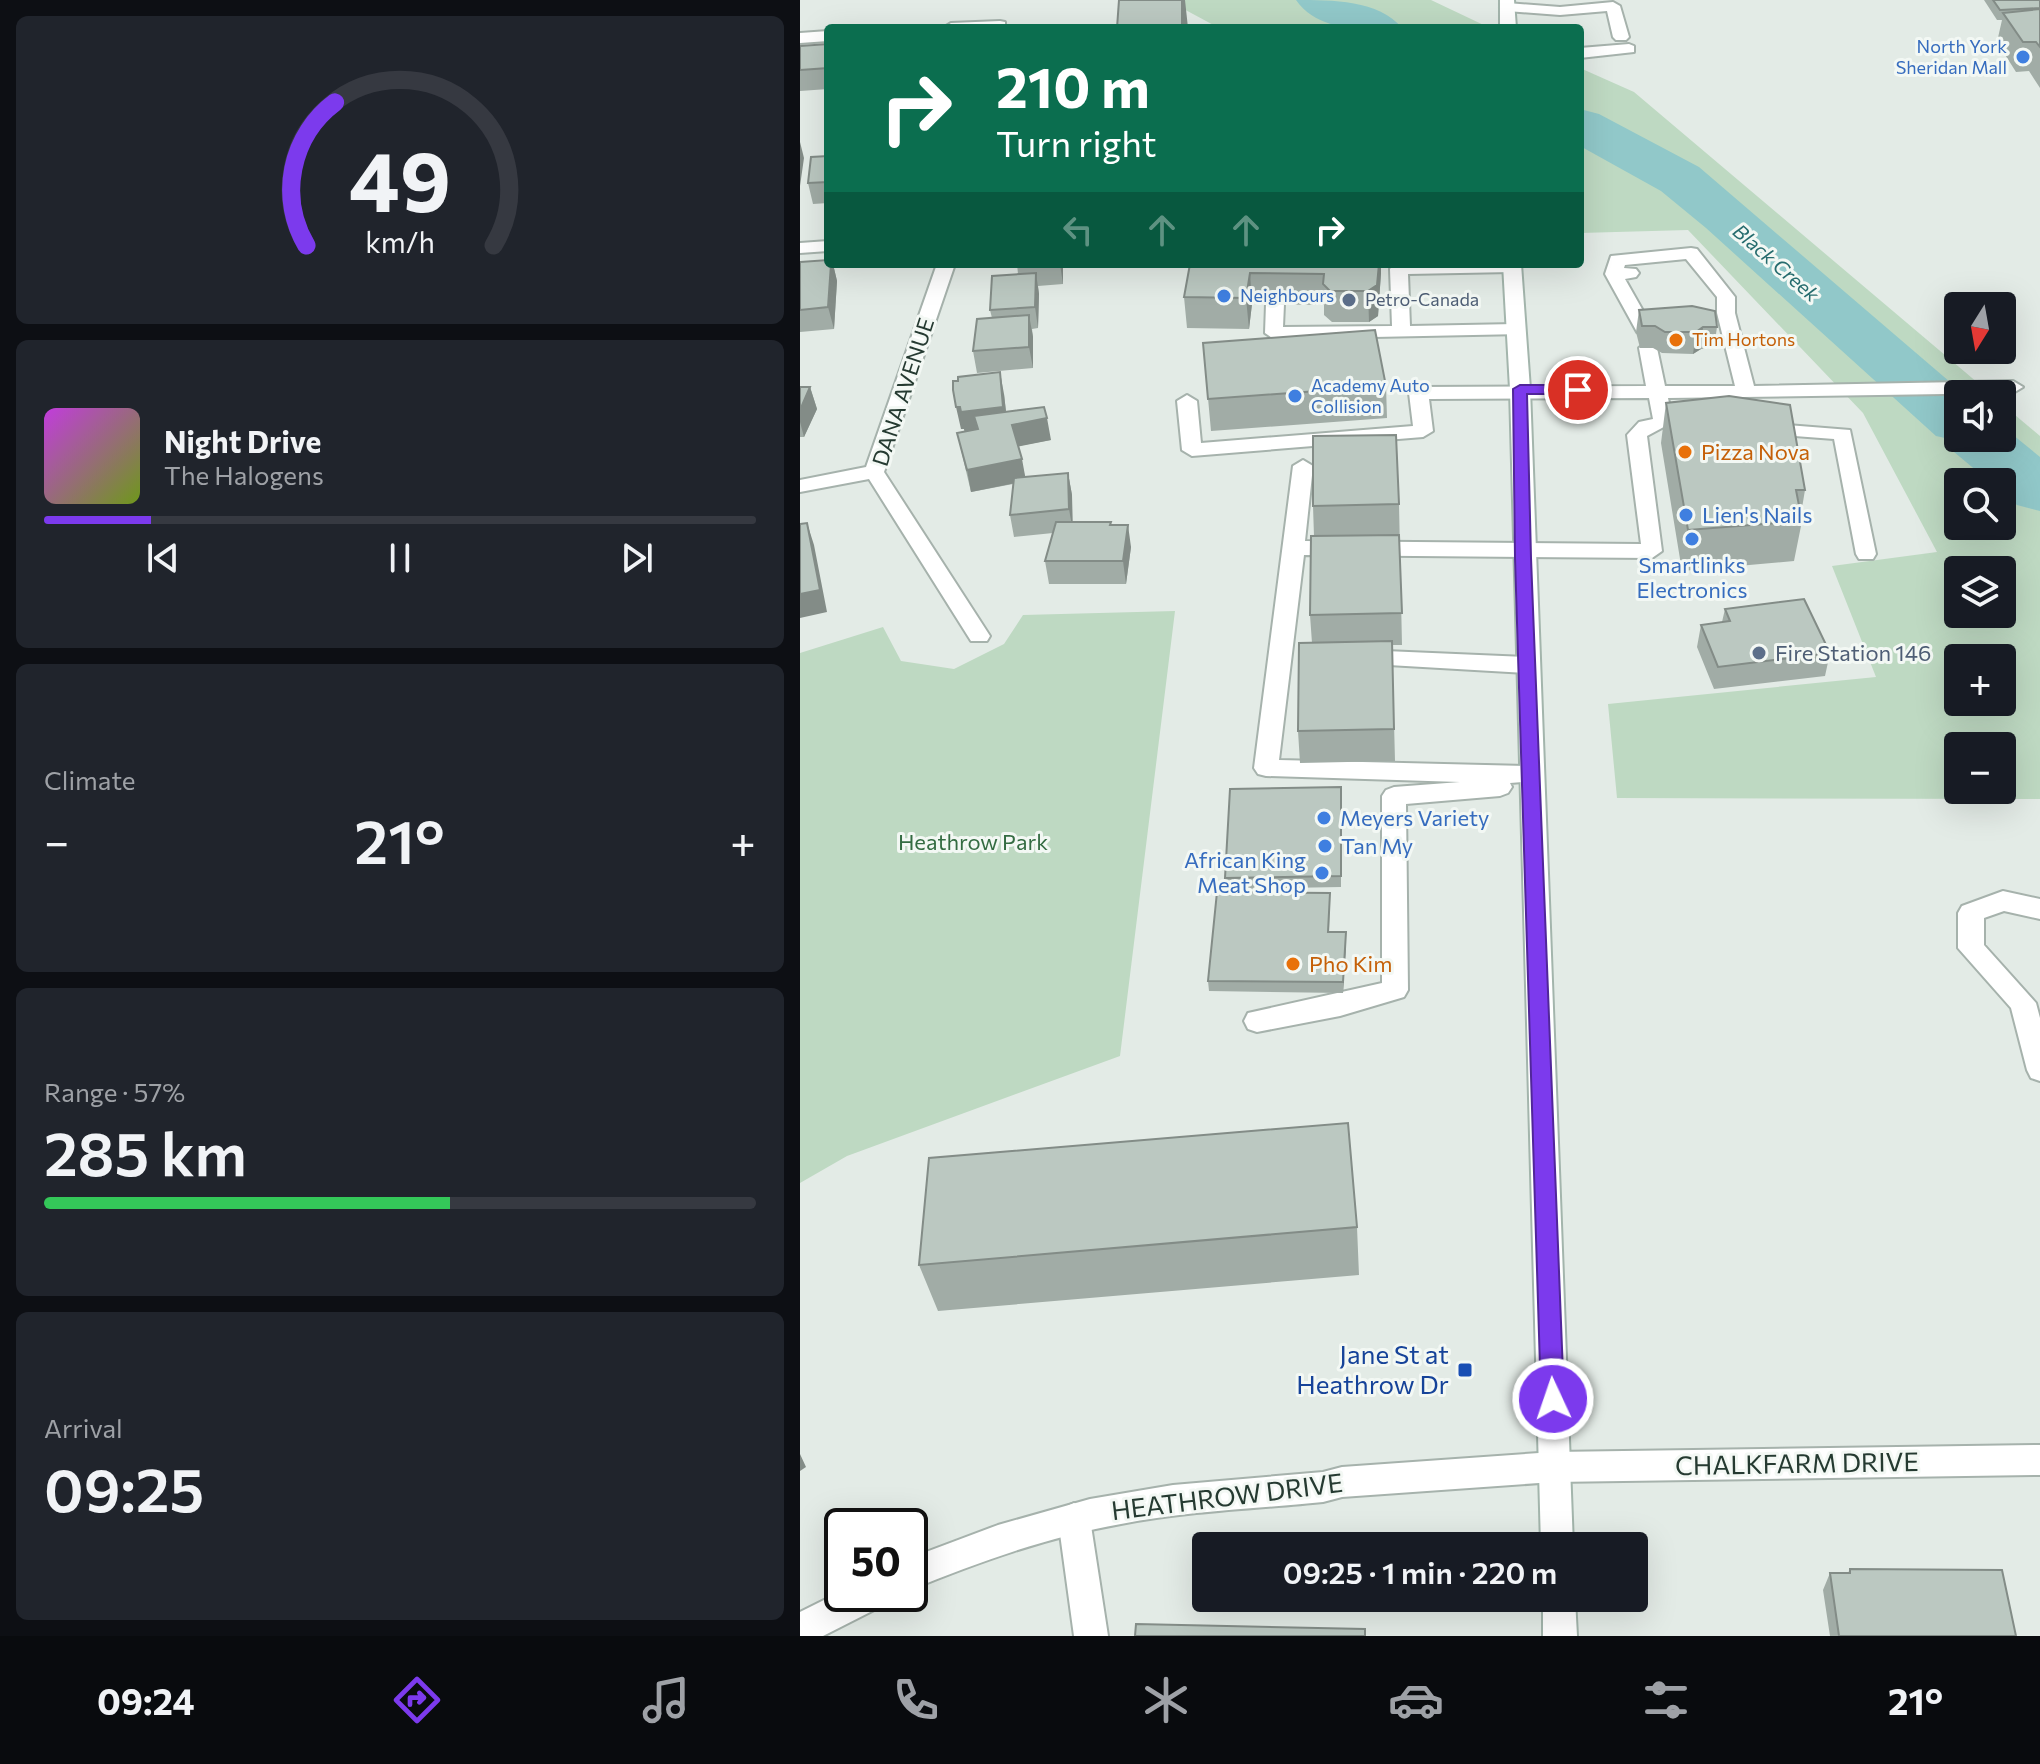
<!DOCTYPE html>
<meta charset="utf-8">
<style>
:root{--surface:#171b24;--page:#20242c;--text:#f1f3f6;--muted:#9ea1a6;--line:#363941;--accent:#7c3aed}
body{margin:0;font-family:Commissioner,sans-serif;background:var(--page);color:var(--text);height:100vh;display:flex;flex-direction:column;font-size:30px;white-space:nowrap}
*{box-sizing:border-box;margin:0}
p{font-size:26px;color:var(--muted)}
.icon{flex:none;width:44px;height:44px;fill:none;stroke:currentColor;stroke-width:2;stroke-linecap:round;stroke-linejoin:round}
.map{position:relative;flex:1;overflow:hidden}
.details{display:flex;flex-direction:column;gap:16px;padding:16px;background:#0d0f14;width:800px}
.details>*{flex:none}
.hud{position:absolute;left:24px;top:24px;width:760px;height:244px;border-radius:8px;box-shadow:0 8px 32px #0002;background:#0b6e4f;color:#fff;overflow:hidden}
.needle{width:52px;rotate:191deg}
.buttons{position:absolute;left:1144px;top:292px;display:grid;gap:16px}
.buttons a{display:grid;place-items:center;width:72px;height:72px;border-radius:8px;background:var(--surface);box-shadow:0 8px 32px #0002;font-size:40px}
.speed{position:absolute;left:24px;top:1508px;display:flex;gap:16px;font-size:40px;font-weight:700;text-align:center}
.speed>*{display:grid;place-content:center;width:104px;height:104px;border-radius:50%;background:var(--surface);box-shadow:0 8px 32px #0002;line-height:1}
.speed .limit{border:4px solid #111;border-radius:12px;background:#fff;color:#111}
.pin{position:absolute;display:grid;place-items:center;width:68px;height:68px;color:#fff;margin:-34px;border:4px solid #fff;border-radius:50%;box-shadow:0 2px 8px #0007}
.me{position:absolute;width:88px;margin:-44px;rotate:357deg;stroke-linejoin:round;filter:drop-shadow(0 0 6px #0008)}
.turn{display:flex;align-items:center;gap:28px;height:168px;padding:0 40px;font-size:36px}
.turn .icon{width:104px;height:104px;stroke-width:2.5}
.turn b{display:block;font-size:56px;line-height:68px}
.lanes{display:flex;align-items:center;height:76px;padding:0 40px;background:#0003;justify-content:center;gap:40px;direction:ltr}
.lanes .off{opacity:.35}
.big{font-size:60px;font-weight:600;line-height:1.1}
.details .tile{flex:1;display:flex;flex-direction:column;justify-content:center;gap:12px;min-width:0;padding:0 28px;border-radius:12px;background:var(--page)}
.details .dial{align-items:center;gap:0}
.dial svg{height:208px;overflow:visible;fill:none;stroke:var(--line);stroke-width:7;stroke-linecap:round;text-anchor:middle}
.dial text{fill:var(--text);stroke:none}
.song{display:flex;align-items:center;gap:24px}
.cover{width:96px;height:96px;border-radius:12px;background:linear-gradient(135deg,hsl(290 70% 55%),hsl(80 70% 35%))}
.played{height:8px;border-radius:4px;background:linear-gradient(90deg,var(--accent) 15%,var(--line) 15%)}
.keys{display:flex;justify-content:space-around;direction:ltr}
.heat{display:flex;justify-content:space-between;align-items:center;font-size:44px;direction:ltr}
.charge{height:12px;border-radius:6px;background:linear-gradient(90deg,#34c759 57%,var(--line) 0)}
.trip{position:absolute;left:392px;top:1532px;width:456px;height:80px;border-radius:8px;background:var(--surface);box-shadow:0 8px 32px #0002;font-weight:600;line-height:80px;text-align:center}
.menu{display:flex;height:128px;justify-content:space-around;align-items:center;background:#090b0e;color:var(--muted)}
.menu .icon{width:56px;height:56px}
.menu .active{color:var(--accent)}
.menu b{font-size:36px;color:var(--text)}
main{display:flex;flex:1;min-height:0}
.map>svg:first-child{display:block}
.green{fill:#bed9c2;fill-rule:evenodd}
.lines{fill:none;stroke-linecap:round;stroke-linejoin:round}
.river{fill:#91c8c9;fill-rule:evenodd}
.lane-casing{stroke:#a6b2ac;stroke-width:4}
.street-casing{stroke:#a6b2ac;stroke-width:4}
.secondary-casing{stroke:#a3b5ac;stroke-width:4}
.lane{fill:#fff;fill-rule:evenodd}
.street{fill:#fff;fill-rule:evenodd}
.secondary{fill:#fff;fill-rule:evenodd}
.wall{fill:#a1aca6}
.shaded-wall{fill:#838c87}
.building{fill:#bbc8c1;stroke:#838c87;stroke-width:2}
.route{fill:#7c3aed;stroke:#51269a;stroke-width:2}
.shop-dot{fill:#3f7fe0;stroke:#f3f8f4;stroke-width:3}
.service-dot{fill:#5c6f8a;stroke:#f3f8f4;stroke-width:3}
.food-dot{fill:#e8710a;stroke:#f3f8f4;stroke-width:3}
.transit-dot{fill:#1a4fb4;stroke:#f3f8f4;stroke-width:3}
.labels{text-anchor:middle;stroke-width:6;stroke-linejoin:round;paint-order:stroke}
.far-shop-label{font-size:18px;fill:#366cbe;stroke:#f3f8f4;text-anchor:start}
.far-service-label{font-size:18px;fill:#4e5e75;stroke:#f3f8f4;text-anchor:start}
.far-food-label{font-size:18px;fill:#c56008;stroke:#f3f8f4;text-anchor:start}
.far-water-label{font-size:20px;font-style:italic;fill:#266c6e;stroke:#f3f8f4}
.street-label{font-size:22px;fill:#253a31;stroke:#f3f8f4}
.food-label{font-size:22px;fill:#c56008;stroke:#f3f8f4;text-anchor:start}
.shop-label{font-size:22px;fill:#366cbe;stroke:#f3f8f4;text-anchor:start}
.service-label{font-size:22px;fill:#4e5e75;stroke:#f3f8f4;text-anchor:start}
.park-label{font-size:22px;fill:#346c42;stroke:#f3f8f4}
.near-transit-label{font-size:26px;fill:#164399;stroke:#f3f8f4;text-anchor:end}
.near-street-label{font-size:26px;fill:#253a31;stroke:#f3f8f4}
</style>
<main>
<section class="details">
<div class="tile dial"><svg viewBox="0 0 100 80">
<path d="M14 69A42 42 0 1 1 86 69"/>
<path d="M14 69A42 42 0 0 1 25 14" stroke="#7c3aed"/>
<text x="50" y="56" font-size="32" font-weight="700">49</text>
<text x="50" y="72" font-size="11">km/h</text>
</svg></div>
<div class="tile">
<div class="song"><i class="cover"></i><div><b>Night Drive</b><p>The Halogens</p></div></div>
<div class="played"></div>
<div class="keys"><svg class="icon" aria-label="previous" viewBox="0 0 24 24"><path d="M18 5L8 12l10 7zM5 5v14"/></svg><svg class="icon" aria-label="pause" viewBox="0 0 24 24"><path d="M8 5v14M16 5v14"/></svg><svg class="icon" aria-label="next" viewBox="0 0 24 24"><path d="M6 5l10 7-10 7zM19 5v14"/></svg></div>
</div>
<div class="tile"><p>Climate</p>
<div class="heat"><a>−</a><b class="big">21°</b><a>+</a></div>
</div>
<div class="tile"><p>Range · 57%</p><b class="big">285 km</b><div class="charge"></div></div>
<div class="tile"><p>Arrival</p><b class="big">09:25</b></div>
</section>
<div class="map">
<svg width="1240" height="1636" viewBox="0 0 1240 1636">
<rect width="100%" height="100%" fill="#e3ebe6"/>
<path class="green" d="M367 0H631L690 28H419Z
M780 68 834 92 1191 394H1158V438H1202V404L1240 436V799L817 798 808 704 1076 677 1032 566 1137 552 1063 413 888 230 780 233ZM1158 482H1202V526H1158ZM1158 570H1202V614H1158ZM1158 658H1202V702H1158ZM1158 746H1202V790H1158Z
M375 611 320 1056 47 1156 0 1183V653L83 627 101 661 154 669 204 644 223 615Z"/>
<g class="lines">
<path class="river" d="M496 0C532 0 579 0 602 28 566 28 520 34 496 0Z
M780 109 799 114 899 167 1164 394H1158V438H1202V426L1240 457V511L1217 505 1202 492V482H1190L1154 452 1145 438 1136 436 906 228 861 191 780 146Z"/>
<defs>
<path id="lane" d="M813 2 820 6 829 37 826 40H816L813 37 807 11 760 15 707 11 700 7 707 3 760 7Z
M829 44 834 46V52L780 58V48Z
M891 248 897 249 935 297V313L954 386 1213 381 1223 387 1213 393 868 398 873 422 847 436 862 551 852 558 504 555 479 760 730 766 738 769 742 775 738 781 710 783 712 787 708 793 700 796 606 804 608 990 604 997 540 1016 457 1032 448 1029 444 1021 448 1013 582 983V796L586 790 594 787 660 782 466 776 458 774 454 768 493 466 503 460 513 466 505 541 841 544 827 435 839 422 853 419 849 398 629 399 633 431 623 437 392 456 382 450 377 401 387 395 397 401 401 443 613 426 609 393 619 387 846 386 839 348 848 342 857 348 865 386H935L917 313V297L886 259 825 265 824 268 836 269 839 273 836 277 825 279 855 332 846 338 837 332 805 274 811 256Z
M719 264 718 271 712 272 608 274 610 326 716 324 725 330 723 334 474 339 465 333 466 304 475 299 484 304 483 327 592 326 590 269 593 265Z
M961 423 1050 430 1076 554 1073 559H1059L1056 554 1034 439 954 433 951 429 954 425Z
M562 650 727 657 735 660 738 665 735 670 727 673 554 663 551 658 554 653Z
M1203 891 1240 899V919L1204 911 1184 918V945L1236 1003 1240 1018V1081L1231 1078 1227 1070 1211 1008 1158 948V913L1162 906Z
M274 1503 285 1508 290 1519 308 1636H274L258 1519 263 1508Z"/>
<path id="street" d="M200 21 205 22V28H143L151 23Z
M28 31V41L0 43V33Z
M28 241V251L0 253V243Z
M137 264H155L84 472 190 636 187 641H171L69 479 0 492V480L66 467Z
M1240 1445V1475L754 1482 542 1497 523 1502C456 1509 388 1511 321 1524 248 1537 178 1562 110 1590V1558L198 1525 290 1499 373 1485 523 1472 542 1467 754 1452Z
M42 1591V1594H86L82 1606 23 1636H0V1612Z"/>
<path id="secondary" d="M700 0H714L716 28H700Z
M703 264H721L730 389 773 1546H741L710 389Z
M743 1598H775L777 1636H743Z"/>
</defs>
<use href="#lane" class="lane-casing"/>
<use href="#street" class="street-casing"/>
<use href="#secondary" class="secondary-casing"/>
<use href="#lane" class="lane"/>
<use href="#street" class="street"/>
<use href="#secondary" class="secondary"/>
</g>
<path class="wall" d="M1184 0H1240V88L1229 71 1216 72 1197 42 1202 20H1197Z
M28 44V89L0 91V46Z
M28 156V203L13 204 8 183Z
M0 262 33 264 37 281 34 329 0 332Z
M217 264H263V284L238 286 239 294 238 328 232 329 233 337V368L177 373 173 351 192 318 190 310 218 274Z
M390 264 581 273 578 316 569 322H532L524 315V305L452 304 449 329 387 328 384 297Z
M839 310 917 327 914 348 901 349 893 354 862 353 853 348H840L836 332Z
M403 343 586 386 587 418 411 431Z
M0 387H10L17 409 4 437H0Z
M204 394 206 412 251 440 218 446 225 477 268 473 272 495V522L311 525 331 547 326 584H249L245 561 253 533 214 537 210 515 213 484 171 492 157 433 165 431 164 429H161Z
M866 403 1005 490 1001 514 1002 521 994 561 882 571 861 443Z
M599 504 602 645H592L595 761 500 763 498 731 512 643 510 615 514 536 513 506Z
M925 609 1030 653 1025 676 914 689 897 647 901 625 922 622Z
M541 787V887L426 889 425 878Z
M530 893 529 932 546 943 543 993 409 991 408 981Z
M557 1227 559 1275 138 1311 119 1265Z
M1050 1569 1216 1636H1030L1023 1590 1030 1573H1048Z"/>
<path class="shaded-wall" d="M382 0H385L388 28H382Z
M0 142 4 158 0 186Z
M31 264H33L37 281 34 329 28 307Z
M260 264H263V284Z
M579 264H581V273L578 316 569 322 568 291Z
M236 273 239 294 238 328 235 307Z
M450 273 452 304 449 329 446 298Z
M229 315 233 337V368L229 347Z
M903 327 901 349 893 354 896 332Z
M200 372 204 394 208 429 174 416 178 432 165 434 164 429H161L156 407Z
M10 387 17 409 4 437 0 422V410Z
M247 418 251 440 216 447 212 425Z
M222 459 226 481 171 492 167 470Z
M268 473 272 495 273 532 269 509Z
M7 523 14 545 27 612 0 618V594Z
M328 525 331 547 326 584 323 561Z
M546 932V943L543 993V982Z
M0 1454 6 1467 0 1471Z"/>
<path class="building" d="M319 0H382V28H317Z
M1193 0H1240V8L1200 10Z
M1240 9V47L1236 42H1223L1203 13Z
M28 44V68L0 70V46Z
M28 156V182L8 183 11 157Z
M28 260V264H31L28 307 0 310V262Z
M390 264H579L577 285 568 291H530L523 284 524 274 450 273 446 298 384 297Z
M236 273 235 307 190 310 192 276Z
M892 306 915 311 917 327H903L896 332H865L855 326H842L839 310Z
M229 315V347L173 351 177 319Z
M575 330 586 386 408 399 403 343Z
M200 372 203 407 161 412 160 407H156L153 390V381H158V377Z
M0 387H10L0 410Z
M929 396 990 405 1005 490H996L1002 521 888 530 866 403Z
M244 407 247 418 212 425 222 459 167 470 157 433 178 429 174 416Z
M596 435 599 504 513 506V436Z
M268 473 269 509 210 515 214 478Z
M256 522H311L310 525H328L323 561H245Z
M7 523 20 590 0 594V524Z
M599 535 602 613 510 615 511 536Z
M1004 599 1030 653 918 667 901 625 930 621 925 609Z
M592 641 594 729 498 731 499 643Z
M541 787V876L425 878 430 789Z
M417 892 530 893 528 932H546L543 982 408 981Z
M548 1123 557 1227 119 1265 129 1158Z
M1050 1569 1202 1570 1216 1636H1039L1030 1573H1050Z
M336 1624 565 1629V1636H335Z"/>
<path class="route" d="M720 385H778L785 390 778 394H727L731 558 764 1399 761 1407 753 1410 745 1407 741 1399 715 558 713 389Z"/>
<g class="shop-dot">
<circle cx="1223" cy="57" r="8"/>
<circle cx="424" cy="296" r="8"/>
<circle cx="495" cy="396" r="8"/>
<circle cx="886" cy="515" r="8"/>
<circle cx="892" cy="539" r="8"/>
<circle cx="524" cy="818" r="8"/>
<circle cx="525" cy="846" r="8"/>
<circle cx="522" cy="873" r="8"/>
</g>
<g class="service-dot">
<circle cx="549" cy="300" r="8"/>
<circle cx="959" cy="653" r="8"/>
</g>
<g class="food-dot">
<circle cx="876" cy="340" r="8"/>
<circle cx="885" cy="452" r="8"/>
<circle cx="493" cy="964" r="8"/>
</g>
<rect class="transit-dot" x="657" y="1362" width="16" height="16" rx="4"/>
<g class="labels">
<g class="far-shop-label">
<text x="1207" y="53" text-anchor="end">North York<tspan x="1207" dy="21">Sheridan Mall</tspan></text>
<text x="440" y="302">Neighbours</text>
<text x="511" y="392">Academy Auto<tspan x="511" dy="21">Collision</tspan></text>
</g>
<g class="far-service-label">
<text x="565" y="306">Petro-Canada</text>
</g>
<g class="far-food-label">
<text x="892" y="346">Tim Hortons</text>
</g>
<g class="far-water-label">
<text transform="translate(976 263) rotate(41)" y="7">Black Creek</text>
</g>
<g class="street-label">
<text transform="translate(103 392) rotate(-72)" y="8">DANA AVENUE</text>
</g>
<g class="food-label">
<text x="901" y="460">Pizza Nova</text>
<text x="509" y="972">Pho Kim</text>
</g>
<g class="shop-label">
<text x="902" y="523">Lien's Nails</text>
<text x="892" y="573" text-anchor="middle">Smartlinks<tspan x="892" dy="25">Electronics</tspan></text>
<text x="540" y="826">Meyers Variety</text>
<text x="541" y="854">Tan My</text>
<text x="506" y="868" text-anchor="end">African King<tspan x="506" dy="25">Meat Shop</tspan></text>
</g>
<g class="service-label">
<text x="975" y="661">Fire Station 146</text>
</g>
<g class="park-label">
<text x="173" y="850">Heathrow Park</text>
</g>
<g class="near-transit-label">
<text x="649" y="1364">Jane St at<tspan x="649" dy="30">Heathrow Dr</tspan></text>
</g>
<g class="near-street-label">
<text transform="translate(997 1464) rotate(-1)" y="9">CHALKFARM DRIVE</text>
<text transform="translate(427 1497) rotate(-7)" y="9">HEATHROW DRIVE</text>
</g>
</g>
</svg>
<div class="buttons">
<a><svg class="needle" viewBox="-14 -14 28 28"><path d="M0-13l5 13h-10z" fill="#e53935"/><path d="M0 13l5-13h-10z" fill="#9ea1a6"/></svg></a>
<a><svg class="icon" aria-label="sound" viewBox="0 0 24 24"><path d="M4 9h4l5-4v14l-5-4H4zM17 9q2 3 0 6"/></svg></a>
<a><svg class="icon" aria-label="search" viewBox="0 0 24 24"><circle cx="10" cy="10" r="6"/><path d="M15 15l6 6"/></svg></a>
<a><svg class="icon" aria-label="layers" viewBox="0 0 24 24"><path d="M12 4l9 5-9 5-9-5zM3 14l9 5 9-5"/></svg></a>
<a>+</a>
<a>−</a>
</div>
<div class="speed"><div class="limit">50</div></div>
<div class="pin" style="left:778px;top:390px;background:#d93025"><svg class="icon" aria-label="arrive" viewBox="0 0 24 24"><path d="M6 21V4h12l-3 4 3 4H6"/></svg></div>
<svg class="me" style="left:753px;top:1399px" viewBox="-20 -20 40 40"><circle r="17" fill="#7c3aed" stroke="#fff" stroke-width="3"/><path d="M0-11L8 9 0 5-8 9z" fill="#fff"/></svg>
<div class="trip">09:25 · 1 min · 220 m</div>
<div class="hud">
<div class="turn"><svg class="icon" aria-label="right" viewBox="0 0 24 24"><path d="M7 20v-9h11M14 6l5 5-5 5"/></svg><div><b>210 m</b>Turn right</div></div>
<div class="lanes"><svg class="icon off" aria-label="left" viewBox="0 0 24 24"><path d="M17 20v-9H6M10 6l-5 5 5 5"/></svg><svg class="icon off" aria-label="ahead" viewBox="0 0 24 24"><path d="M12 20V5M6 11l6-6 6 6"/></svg><svg class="icon off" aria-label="ahead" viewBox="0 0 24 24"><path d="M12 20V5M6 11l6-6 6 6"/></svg><svg class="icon" aria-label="right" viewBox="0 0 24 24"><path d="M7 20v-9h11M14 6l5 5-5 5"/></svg></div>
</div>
</div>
</main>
<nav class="menu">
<b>09:24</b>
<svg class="icon active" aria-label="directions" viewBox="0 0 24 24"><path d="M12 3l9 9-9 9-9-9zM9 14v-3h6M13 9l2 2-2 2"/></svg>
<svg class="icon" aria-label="music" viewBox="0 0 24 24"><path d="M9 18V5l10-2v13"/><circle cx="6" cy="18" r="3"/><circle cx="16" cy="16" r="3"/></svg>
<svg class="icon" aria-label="phone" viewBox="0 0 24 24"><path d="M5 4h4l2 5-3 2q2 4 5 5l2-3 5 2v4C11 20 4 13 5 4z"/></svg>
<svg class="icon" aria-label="climate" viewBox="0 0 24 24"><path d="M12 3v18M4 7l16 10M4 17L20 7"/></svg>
<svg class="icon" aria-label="car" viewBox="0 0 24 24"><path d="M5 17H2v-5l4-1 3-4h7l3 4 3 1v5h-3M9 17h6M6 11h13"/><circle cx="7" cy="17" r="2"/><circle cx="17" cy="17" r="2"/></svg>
<svg class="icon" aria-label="filters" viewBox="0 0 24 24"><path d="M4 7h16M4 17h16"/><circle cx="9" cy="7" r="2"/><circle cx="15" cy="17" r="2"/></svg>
<b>21°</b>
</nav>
